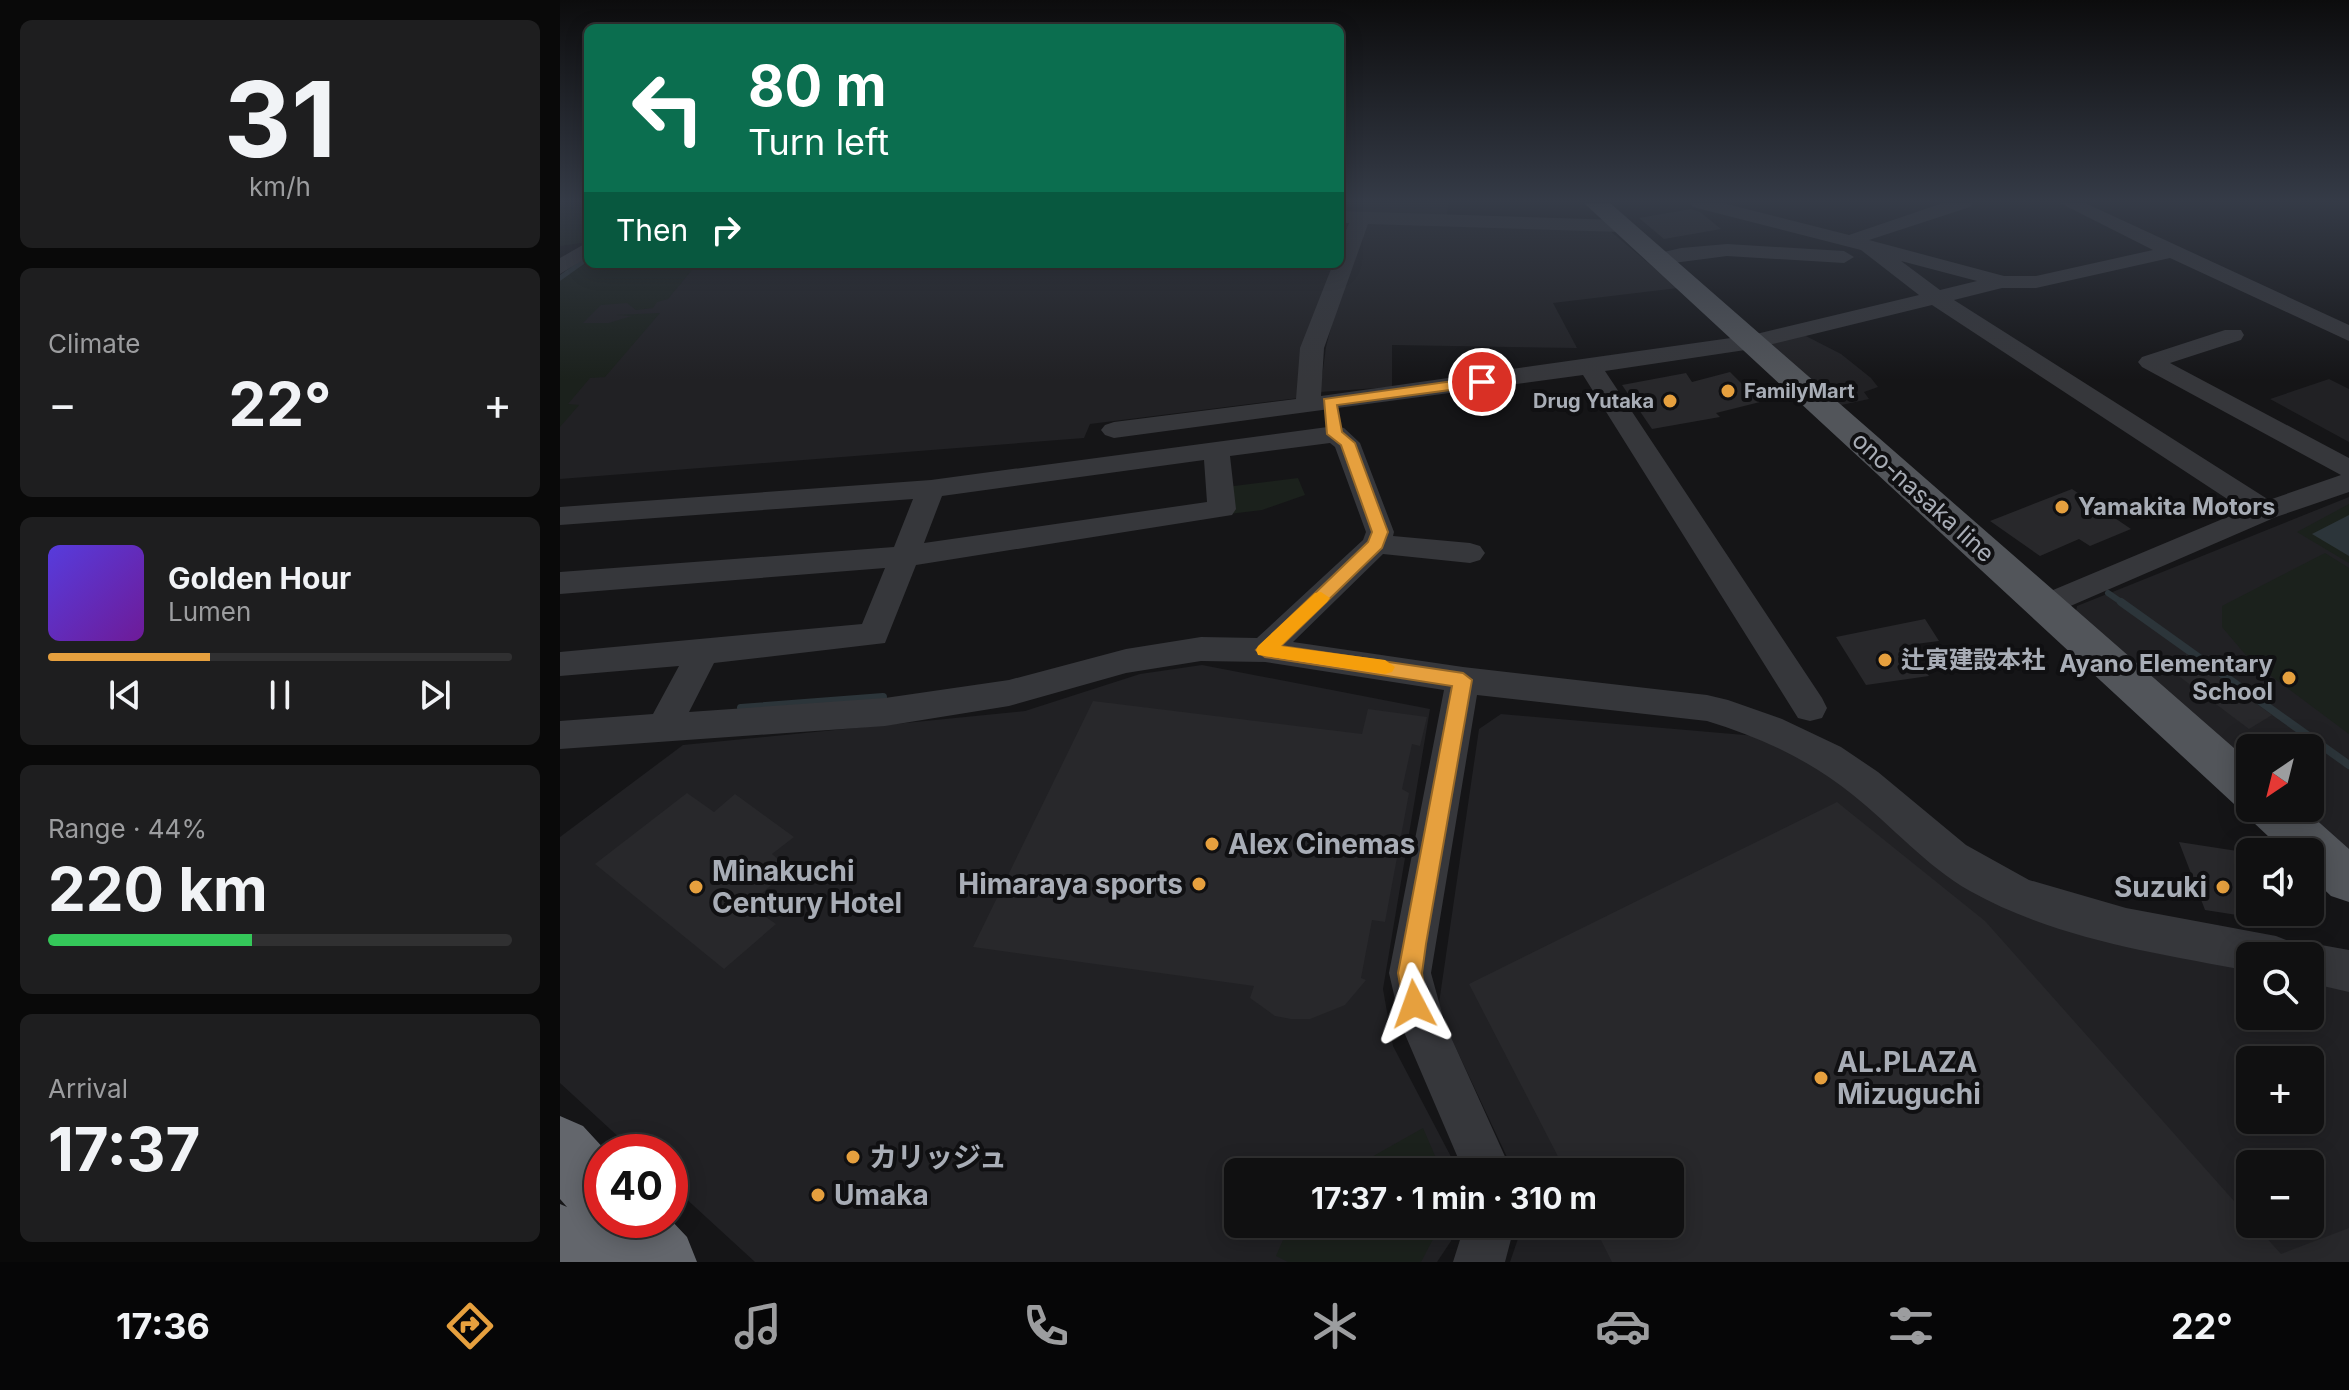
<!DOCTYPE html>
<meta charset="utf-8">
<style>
:root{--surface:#101011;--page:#1e1e1f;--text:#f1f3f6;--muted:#9c9d9f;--line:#303031;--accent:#e6a03e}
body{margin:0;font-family:Inter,"Noto Sans JP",sans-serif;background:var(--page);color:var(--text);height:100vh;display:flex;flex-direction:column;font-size:30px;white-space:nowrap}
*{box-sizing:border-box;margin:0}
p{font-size:26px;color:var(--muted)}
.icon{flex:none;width:44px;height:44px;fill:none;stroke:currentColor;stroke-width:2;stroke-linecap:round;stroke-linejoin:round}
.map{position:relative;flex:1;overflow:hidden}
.side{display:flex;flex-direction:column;gap:20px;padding:20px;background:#090909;width:560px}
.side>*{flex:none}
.top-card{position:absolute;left:24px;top:24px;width:760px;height:244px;border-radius:12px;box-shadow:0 4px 20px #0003,0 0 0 2px var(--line);background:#0b6e4f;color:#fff;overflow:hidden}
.needle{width:52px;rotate:215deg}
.buttons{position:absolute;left:1676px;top:734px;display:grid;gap:16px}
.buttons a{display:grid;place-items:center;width:88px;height:88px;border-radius:12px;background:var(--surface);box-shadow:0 4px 20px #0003,0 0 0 2px var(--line);font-size:40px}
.speed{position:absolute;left:24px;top:1134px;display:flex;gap:16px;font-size:40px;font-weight:700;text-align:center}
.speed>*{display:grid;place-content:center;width:104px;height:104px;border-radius:50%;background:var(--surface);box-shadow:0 4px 20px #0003,0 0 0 2px var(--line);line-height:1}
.speed .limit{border:12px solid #d22;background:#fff;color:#111}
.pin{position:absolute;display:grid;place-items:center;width:68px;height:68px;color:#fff;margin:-34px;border:4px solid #fff;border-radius:50%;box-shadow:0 2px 8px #0007}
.me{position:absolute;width:88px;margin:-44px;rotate:356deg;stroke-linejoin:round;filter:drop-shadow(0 0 6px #0008)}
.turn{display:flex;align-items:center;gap:28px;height:168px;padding:0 32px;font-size:36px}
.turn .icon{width:104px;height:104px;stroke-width:2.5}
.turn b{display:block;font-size:56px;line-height:68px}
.then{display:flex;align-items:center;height:76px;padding:0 32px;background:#0003;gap:16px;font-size:30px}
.big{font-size:60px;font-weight:700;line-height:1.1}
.side .widget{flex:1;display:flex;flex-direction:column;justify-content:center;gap:12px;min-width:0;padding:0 28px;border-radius:12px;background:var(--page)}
.side .dial{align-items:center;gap:0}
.dial b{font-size:104px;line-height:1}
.song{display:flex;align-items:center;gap:24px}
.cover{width:96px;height:96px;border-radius:12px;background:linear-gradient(135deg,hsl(250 70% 55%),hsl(280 70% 35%))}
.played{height:8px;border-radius:4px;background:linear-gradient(90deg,var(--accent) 35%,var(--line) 35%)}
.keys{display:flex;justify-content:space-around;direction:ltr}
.heat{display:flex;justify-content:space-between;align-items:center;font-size:44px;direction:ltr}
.charge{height:12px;border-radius:6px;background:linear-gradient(90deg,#34c759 44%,var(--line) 0)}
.trip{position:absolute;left:664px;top:1158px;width:460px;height:80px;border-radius:12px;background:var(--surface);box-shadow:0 4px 20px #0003,0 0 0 2px var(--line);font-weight:700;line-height:80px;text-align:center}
.menu{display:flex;height:128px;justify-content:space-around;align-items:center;background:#060607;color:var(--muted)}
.menu .icon{width:56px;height:56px}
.menu .selected{color:var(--accent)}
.menu b{font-size:36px;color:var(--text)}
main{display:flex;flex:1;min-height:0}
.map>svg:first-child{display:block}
.built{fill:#212124;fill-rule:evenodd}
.green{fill:#1b211c}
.water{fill:#2c353a}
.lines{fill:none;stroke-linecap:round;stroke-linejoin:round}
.stream-far2{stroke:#2c353a;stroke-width:5}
.stream-far1{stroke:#2c353a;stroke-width:6}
.stream{stroke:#2c353a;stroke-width:8}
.building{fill:#28282b}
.minor{fill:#36373b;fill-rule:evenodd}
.major{fill:#52555a;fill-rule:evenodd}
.highway{fill:#63666c;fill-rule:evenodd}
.route{fill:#e6a03e;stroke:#966828;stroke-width:2}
.slow{fill:#f59e0b}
.poi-dot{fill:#e6a03e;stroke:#101012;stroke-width:3}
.labels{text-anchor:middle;stroke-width:8;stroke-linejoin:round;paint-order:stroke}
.far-poi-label{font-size:20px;font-weight:bold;fill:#a8adb6;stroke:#101012;text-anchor:start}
.street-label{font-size:24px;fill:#a8adb6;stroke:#101012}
.poi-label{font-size:24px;font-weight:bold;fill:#a8adb6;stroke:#101012;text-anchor:start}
.near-poi-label{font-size:28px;font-weight:bold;fill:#a8adb6;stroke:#101012;text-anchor:start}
</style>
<main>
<section class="side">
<div class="widget dial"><b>31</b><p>km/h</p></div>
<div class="widget"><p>Climate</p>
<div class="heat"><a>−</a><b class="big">22°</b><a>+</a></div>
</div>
<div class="widget">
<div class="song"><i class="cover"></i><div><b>Golden Hour</b><p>Lumen</p></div></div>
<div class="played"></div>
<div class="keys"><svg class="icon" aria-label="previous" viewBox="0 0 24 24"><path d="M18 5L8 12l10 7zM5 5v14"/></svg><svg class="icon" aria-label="pause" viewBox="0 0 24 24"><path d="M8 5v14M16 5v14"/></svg><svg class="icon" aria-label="next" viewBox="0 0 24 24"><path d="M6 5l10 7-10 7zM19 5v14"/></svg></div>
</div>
<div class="widget"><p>Range · 44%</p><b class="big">220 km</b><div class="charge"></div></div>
<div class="widget"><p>Arrival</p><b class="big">17:37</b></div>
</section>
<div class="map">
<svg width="1789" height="1262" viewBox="0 0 1789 1262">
<rect width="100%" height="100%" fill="#151517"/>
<path class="built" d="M780 203H888L887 217 780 215Z
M812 221 1049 230 1118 288 993 303 1017 348 832 345V387L760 392 766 347 777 305 806 224Z
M28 264H772L739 398 530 424 524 438 0 479V283Z
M1244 335 1281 354 1311 378 1318 387 1304 392 1309 399 1277 406 1211 344Z
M1769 379 1789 389V442L1710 399Z
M1789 497V763L1550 593Z
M1547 594 1789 767V860L1731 808H1750V748H1690V772L1515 616 1517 606Z
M642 665 870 709 823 989 833 1046 899 1172H678V1224H894L891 1241 877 1262H195L110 1184V1152H75L0 1083V837L123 745 465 711 580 674Z
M941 714 1196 736 1276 776 1381 867 1690 966V1016H1750V979L1789 987V1262H950L963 1224H1110V1172H954L878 1010 919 729ZM1690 1060H1750V1120H1690ZM1690 1164H1750V1224H1690Z"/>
<path class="green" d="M0 203 28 207V242L0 246Z
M28 260V264H137L108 299 97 302 93 308 76 310 67 303 41 305 23 323H49L72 316 57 315 100 313 45 377 30 378 8 404 19 405 0 427V280Z
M738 478 745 495 702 510 669 514 666 487Z
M1789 504V563L1737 532Z
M1765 553 1789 568V734L1690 660 1662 627V606Z
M863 1128 882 1172H784H785Z
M730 1224H881L861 1262H728L716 1256Z"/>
<path class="water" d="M1789 515V556L1752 534Z"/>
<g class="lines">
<path class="stream-far2" d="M0 278 28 258"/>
<path class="stream-far1" d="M1548 593 1564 604"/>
<path class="stream" d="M1561 602 1789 765
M181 708 323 697"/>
</g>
<path class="building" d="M1131 209 1140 212 1161 229 1104 239 1079 218Z
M1170 372 1200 402 1156 413 1160 417 1092 429 1062 385 1126 373 1132 382Z
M1512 489 1571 529 1530 546 1519 539 1480 556 1430 521Z
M1365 619 1379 641 1348 645 1369 676 1306 685 1276 637Z
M1627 654 1712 715 1689 729 1604 665Z
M533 701 802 734 808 709 867 717 860 746 852 744 842 789 849 793 825 922 812 920 801 978 806 980 785 1005 750 1019H731L715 1016 690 998 694 986 413 947Z
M127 793 154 812 175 794 234 837 212 854 229 869 189 905 216 924 164 969 35 864Z
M1277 802 1425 921 1690 1219V1224H1694L1721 1254 1789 1228V1262H1052L1033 1224H1110V1172H1006L909 984Z
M1619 842 1690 853V917L1645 910Z"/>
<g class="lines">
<path class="minor" d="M1131 203H1163L1289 235 1383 203H1412L1410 207 1309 240 1444 276H1476L1593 250 1500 203H1525L1789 325V341L1610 258 1476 288H1442L1394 300 1709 500 1781 475 1582 367 1578 362 1582 357 1665 330H1681L1684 335 1681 340 1610 363 1789 458V492L1716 517 1485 617 1474 614 1469 606 1474 598 1684 510 1372 305 1192 349 1045 371 1262 698 1267 708 1262 718 1250 721 1238 718 1023 375 554 438 545 435 541 430 545 425 554 422 736 399 740 348 773 264H780V246L789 223H780V211L1061 220 1071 226 1061 232 808 224 764 348 761 396 1192 335 1359 295 1301 250 1133 207ZM1341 261 1417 281 1380 290Z
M28 242V257L0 274V258Z
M1167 244 1284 251 1294 257 1284 263 1167 256 1098 265 1088 259 1091 255 1121 248Z
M775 426 784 428 800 443 834 532 833 536 910 543 920 546 925 553 920 560 910 563 823 554 733 642 903 667 1147 695 1168 700 1222 719 1281 747 1318 772 1406 845 1469 880 1566 908 1716 936 1731 942 1734 950 1750 943 1789 950V992L1750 983V956H1690V971C1595 953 1496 939 1410 891 1366 866 1332 826 1293 795 1250 760 1200 737 1147 721L917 695 871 973 885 1024 952 1172H904L841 1025 829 973 884 690 705 662 641 661 566 673 449 706 325 726 0 749V721L93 714 119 666 0 676V652L302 624 325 568 0 594V572L334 547 353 499 0 525V507L371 480ZM770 443 775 447 806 532 803 540 697 638 641 637 566 649 449 680 325 698 129 712 154 663 325 643 356 565 672 515 676 509 670 456ZM644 460 647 502 364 543 382 496Z
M905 1224H955L945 1262H893Z"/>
<path class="major" d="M1024 203H1050L1690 762V808H1743L1789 849V902L1771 896 1750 876V852H1725L1693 822 1687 808 1674 804Z"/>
<path class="highway" d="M0 1116 23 1126 47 1152H42V1220L110 1219 127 1237 137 1262H0V1204L7 1207 0 1199Z"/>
</g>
<linearGradient id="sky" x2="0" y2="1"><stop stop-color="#0c0c0d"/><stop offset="0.53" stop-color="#353b47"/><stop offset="1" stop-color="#353b47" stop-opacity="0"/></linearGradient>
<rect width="1789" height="380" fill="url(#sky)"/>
<path class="route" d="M922 377 927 379V385L777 405 782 432 795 443 828 532 822 548 721 646 903 673 912 680 866 944 862 973 866 1004 863 1013 854 1016 845 1013 838 973 892 686 705 657 696 650 808 542 812 532 781 445 767 434 764 399Z"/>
<path class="slow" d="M761 592 770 598 767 602 721 646 825 660 835 667 832 672 825 674 698 655 696 650 698 646 755 593Z"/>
<g class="poi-dot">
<circle cx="1168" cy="391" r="8"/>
<circle cx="1110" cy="401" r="8"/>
<circle cx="1502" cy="507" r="8"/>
<circle cx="1325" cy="660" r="8"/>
<circle cx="1729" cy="678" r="8"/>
<circle cx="652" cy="844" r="8"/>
<circle cx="639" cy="884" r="8"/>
<circle cx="136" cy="887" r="8"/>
<circle cx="1663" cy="887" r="8"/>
<circle cx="1261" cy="1078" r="8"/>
<circle cx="293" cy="1157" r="8"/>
<circle cx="258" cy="1195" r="8"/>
</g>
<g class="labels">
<g class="far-poi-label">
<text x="1184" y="398">FamilyMart</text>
<text x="1094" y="408" text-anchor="end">Drug Yutaka</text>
</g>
<g class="street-label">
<text transform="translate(1363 497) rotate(42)" y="8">ono-nasaka line</text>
</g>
<g class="poi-label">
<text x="1518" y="515">Yamakita Motors</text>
<text x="1341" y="668">辻寅建設本社</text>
<text x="1713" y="672" text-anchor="end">Ayano Elementary<tspan x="1713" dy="28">School</tspan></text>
</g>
<g class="near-poi-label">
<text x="668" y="854">Alex Cinemas</text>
<text x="152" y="881">Minakuchi<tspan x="152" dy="32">Century Hotel</tspan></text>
<text x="623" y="894" text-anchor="end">Himaraya sports</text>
<text x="1647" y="897" text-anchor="end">Suzuki</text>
<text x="1277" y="1072">AL.PLAZA<tspan x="1277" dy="32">Mizuguchi</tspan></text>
<text x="309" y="1167">カリッジュ</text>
<text x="274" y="1205">Umaka</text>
</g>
</g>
</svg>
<div class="buttons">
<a><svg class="needle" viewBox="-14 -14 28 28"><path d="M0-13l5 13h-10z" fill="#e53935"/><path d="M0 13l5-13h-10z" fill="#9c9d9f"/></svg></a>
<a><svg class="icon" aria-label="sound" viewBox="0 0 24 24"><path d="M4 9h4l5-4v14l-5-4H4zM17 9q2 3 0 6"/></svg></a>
<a><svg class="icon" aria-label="search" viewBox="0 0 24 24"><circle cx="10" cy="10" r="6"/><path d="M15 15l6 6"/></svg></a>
<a>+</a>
<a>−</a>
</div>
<div class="speed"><div class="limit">40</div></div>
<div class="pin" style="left:922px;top:382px;background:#d93025"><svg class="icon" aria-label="arrive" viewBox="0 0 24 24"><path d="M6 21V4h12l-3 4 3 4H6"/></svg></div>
<svg class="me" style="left:854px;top:1004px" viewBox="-20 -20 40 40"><path d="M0-17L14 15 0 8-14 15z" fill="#e6a03e" stroke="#fff" stroke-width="4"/></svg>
<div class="trip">17:37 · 1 min · 310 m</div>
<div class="top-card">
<div class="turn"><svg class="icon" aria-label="left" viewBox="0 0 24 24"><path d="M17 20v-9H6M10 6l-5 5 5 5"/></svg><div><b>80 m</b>Turn left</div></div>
<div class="then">Then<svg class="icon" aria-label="right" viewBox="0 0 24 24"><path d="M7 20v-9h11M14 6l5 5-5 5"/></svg></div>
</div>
</div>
</main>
<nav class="menu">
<b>17:36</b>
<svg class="icon selected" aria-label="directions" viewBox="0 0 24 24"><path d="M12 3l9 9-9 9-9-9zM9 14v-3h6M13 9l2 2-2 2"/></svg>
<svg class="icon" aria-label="music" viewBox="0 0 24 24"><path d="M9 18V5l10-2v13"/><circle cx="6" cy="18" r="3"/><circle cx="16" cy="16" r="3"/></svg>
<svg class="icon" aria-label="phone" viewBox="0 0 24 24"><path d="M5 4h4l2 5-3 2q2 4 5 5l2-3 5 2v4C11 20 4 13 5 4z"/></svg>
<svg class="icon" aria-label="climate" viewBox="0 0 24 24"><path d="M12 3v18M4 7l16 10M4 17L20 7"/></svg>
<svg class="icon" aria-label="car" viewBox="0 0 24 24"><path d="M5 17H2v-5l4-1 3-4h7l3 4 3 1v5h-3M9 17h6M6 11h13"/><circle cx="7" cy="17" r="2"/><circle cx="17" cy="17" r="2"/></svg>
<svg class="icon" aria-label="filters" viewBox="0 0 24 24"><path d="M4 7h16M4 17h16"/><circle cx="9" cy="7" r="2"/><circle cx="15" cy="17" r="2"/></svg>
<b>22°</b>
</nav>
